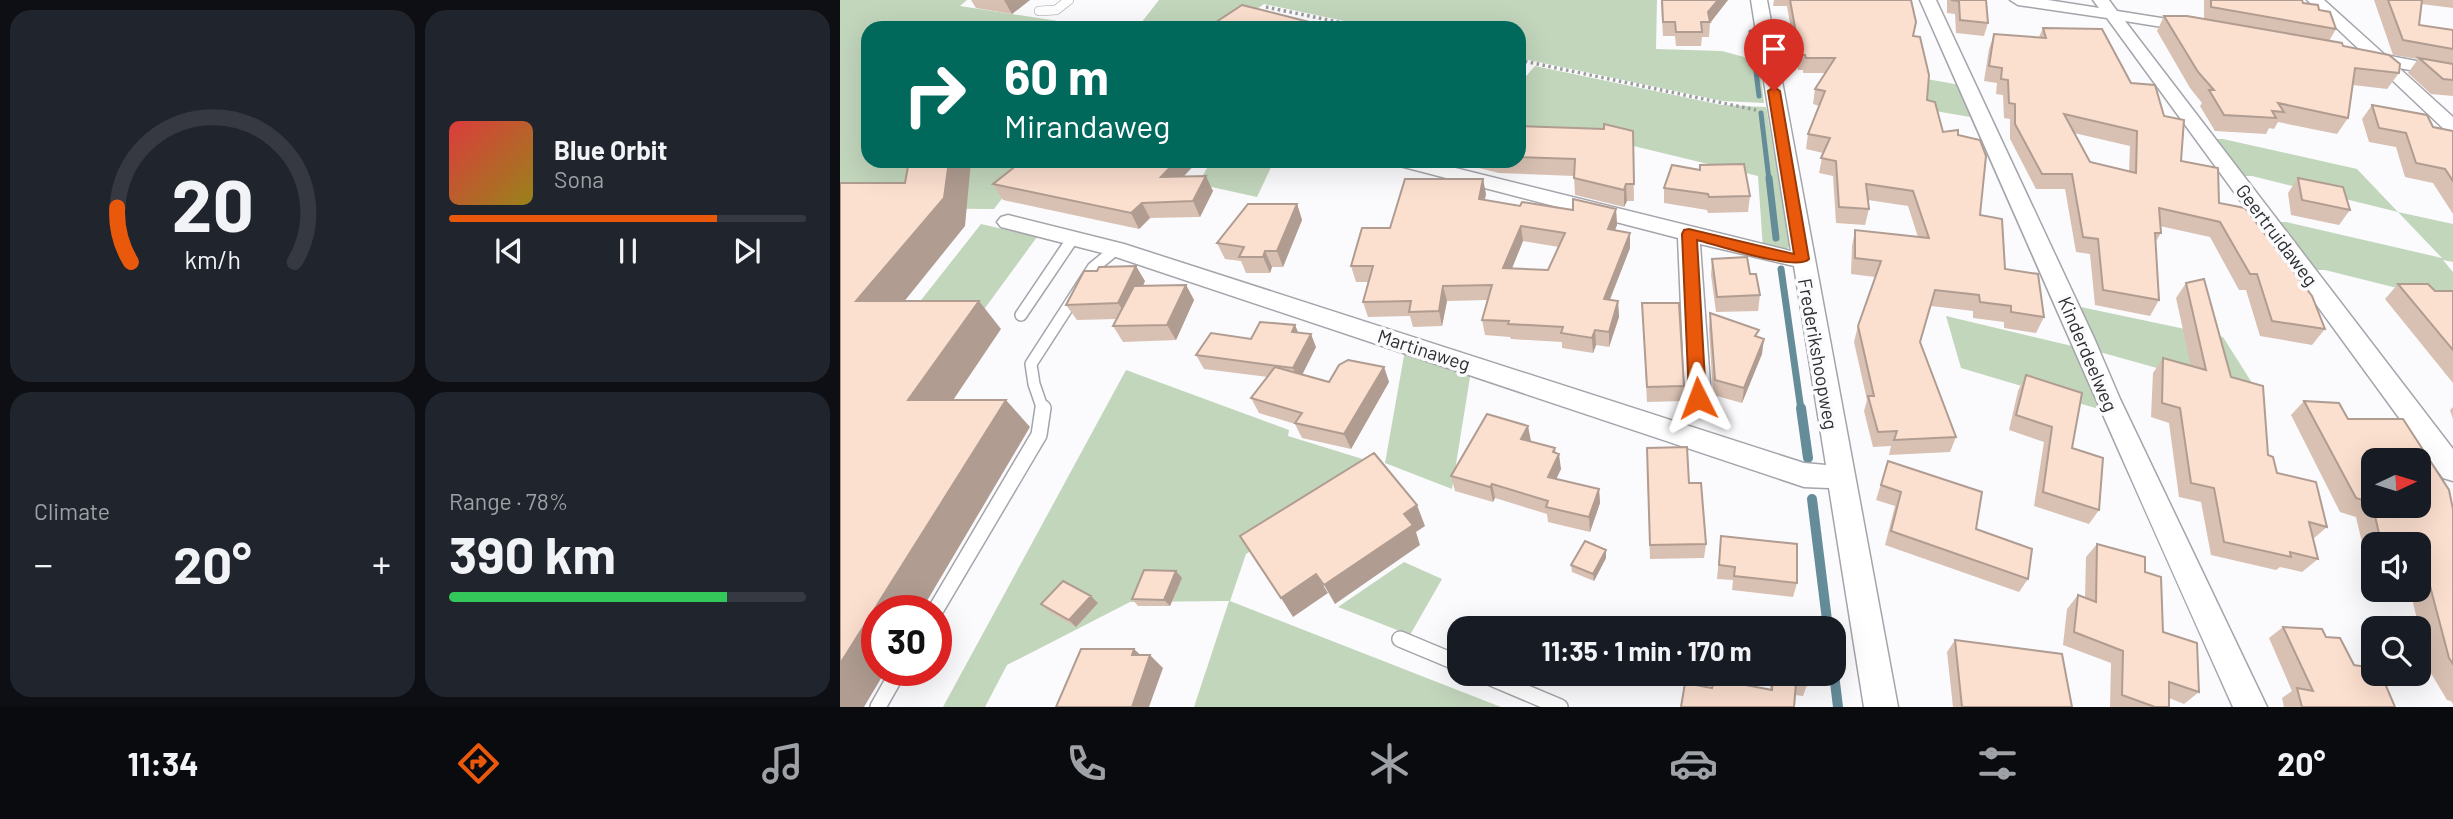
<!DOCTYPE html>
<meta charset="utf-8">
<style>
:root{--surface:#171b24;--page:#20242c;--text:#f1f3f6;--muted:#9ea1a6;--line:#363941;--accent:#ea580c}
body{margin:0;font-family:Barlow,sans-serif;background:var(--page);color:var(--text);height:100vh;display:flex;flex-direction:column;font-size:26px;white-space:nowrap}
*{box-sizing:border-box;margin:0}
p{font-size:23px;color:var(--muted)}
.icon{flex:none;width:38px;height:38px;fill:none;stroke:currentColor;stroke-width:2;stroke-linecap:round;stroke-linejoin:round}
.map{position:relative;flex:1;overflow:hidden}
.side{display:flex;flex-direction:column;gap:10px;padding:10px;background:#0d0f14;width:840px}
.side>*{flex:none}
.banner{position:absolute;left:21px;top:21px;width:665px;height:147px;border-radius:21px;box-shadow:0 7px 28px #0002;background:#00695c;color:#fff;overflow:hidden}
.needle{width:46px;rotate:86deg}
.tools{position:absolute;left:1521px;top:448px;display:grid;gap:14px}
.tools a{display:grid;place-items:center;width:70px;height:70px;border-radius:14px;background:var(--surface);box-shadow:0 7px 28px #0002;font-size:35px}
.speed{position:absolute;left:21px;top:595px;display:flex;gap:14px;font-size:35px;font-weight:700;text-align:center}
.speed>*{display:grid;place-content:center;width:91px;height:91px;border-radius:50%;background:var(--surface);box-shadow:0 7px 28px #0002;line-height:1}
.speed .limit{border:10px solid #d22;background:#fff;color:#111}
.pin{position:absolute;display:grid;place-items:center;width:60px;height:60px;color:#fff;margin:-72px -30px;border-radius:50% 50% 50% 0;rotate:-45deg;box-shadow:0 0 7px #0007}
.pin .icon{rotate:45deg}
.me{position:absolute;width:77px;margin:-38px;rotate:357deg;stroke-linejoin:round;filter:drop-shadow(0 0 5px #0008)}
.turn{display:flex;align-items:center;gap:24px;height:147px;padding:0 28px;font-size:32px}
.turn .icon{width:91px;height:91px;stroke-width:2.5}
.turn b{display:block;font-size:49px;line-height:60px}
.big{font-size:52px;font-weight:700;line-height:1.1}
.side .tile{flex:1;display:flex;flex-direction:column;justify-content:center;gap:10px;min-width:0;padding:0 24px;border-radius:21px;background:var(--page)}
.side .dial{align-items:center;gap:0}
.dial svg{height:182px;overflow:visible;fill:none;stroke:var(--line);stroke-width:7;stroke-linecap:round;text-anchor:middle}
.dial text{fill:var(--text);stroke:none}
.song{display:flex;align-items:center;gap:21px}
.cover{width:84px;height:84px;border-radius:10px;background:linear-gradient(135deg,hsl(0 70% 55%),hsl(50 70% 35%))}
.played{height:7px;border-radius:4px;background:linear-gradient(90deg,var(--accent) 75%,var(--line) 75%)}
.keys{display:flex;justify-content:space-around;direction:ltr}
.heat{display:flex;justify-content:space-between;align-items:center;font-size:38px;direction:ltr}
.charge{height:10px;border-radius:5px;background:linear-gradient(90deg,#34c759 78%,var(--line) 0)}
.side .tiles{flex:1;display:grid;gap:10px;grid-template-columns:repeat(2,1fr)}
.trip{position:absolute;left:607px;top:616px;width:399px;height:70px;border-radius:21px;background:var(--surface);box-shadow:0 7px 28px #0002;font-weight:700;line-height:70px;text-align:center}
.tab-bar{display:flex;height:112px;justify-content:space-around;align-items:center;background:#090b0e;color:var(--muted)}
.tab-bar .icon{width:49px;height:49px}
.tab-bar .selected{color:var(--accent)}
.tab-bar b{font-size:32px;color:var(--text)}
main{display:flex;flex:1;min-height:0}
.map>svg:first-child{display:block}
.green{fill:#c2d6bc}
.lines{fill:none;stroke-linecap:round;stroke-linejoin:round}
.stream-far2{stroke:#658c99;stroke-width:5}
.stream-far1{stroke:#658c99;stroke-width:7}
.stream{stroke:#658c99;stroke-width:10}
.service-far2-casing{stroke:#a4a5ab;stroke-width:10}
.service-far1-casing{stroke:#a4a5ab;stroke-width:14}
.service-casing{stroke:#a4a5ab;stroke-width:18}
.minor-casing{stroke:#a4a5ab;stroke-width:3}
.path{stroke:#9b9b9e;stroke-width:3.5;stroke-dasharray:2.5 3.5;stroke-linecap:butt}
.service-far2{stroke:#fff;stroke-width:9}
.service-far1{stroke:#fff;stroke-width:11}
.service{stroke:#fff;stroke-width:15}
.minor{fill:#fff;fill-rule:evenodd}
.wall{fill:#d8c0b2;fill-rule:evenodd}
.shaded-wall{fill:#b09c91}
.building{fill:#fbdfcf;stroke:#b09c91;stroke-width:2;fill-rule:evenodd}
.route{fill:#ea580c;stroke:#983908;stroke-width:2}
.labels{text-anchor:middle;stroke-width:7;stroke-linejoin:round;paint-order:stroke}
.street-label{font-size:19px;fill:#2e2e31;stroke:#fbfbfe}
</style>
<main>
<section class="side">
<div class="tiles">
<div class="tile dial"><svg viewBox="0 0 100 80">
<path d="M14 69A42 42 0 1 1 86 69"/>
<path d="M14 69A42 42 0 0 1 8 45" stroke="#ea580c"/>
<text x="50" y="56" font-size="32" font-weight="700">20</text>
<text x="50" y="72" font-size="11">km/h</text>
</svg></div>
<div class="tile">
<div class="song"><i class="cover"></i><div><b>Blue Orbit</b><p>Sona</p></div></div>
<div class="played"></div>
<div class="keys"><svg class="icon" aria-label="previous" viewBox="0 0 24 24"><path d="M18 5L8 12l10 7zM5 5v14"/></svg><svg class="icon" aria-label="pause" viewBox="0 0 24 24"><path d="M8 5v14M16 5v14"/></svg><svg class="icon" aria-label="next" viewBox="0 0 24 24"><path d="M6 5l10 7-10 7zM19 5v14"/></svg></div>
</div>
<div class="tile"><p>Climate</p>
<div class="heat"><a>−</a><b class="big">20°</b><a>+</a></div>
</div>
<div class="tile"><p>Range · 78%</p><b class="big">390 km</b><div class="charge"></div></div>
</div>
</section>
<div class="map">
<svg width="1613" height="707" viewBox="0 0 1613 707">
<rect width="100%" height="100%" fill="#fbfbfe"/>
<path class="green" d="M0 0H127L120 6 263 28H28V161H191L154 209 19 208 0 213Z
M319 0H817L816 49 882 51 919 61 924 103 882 101 679 58V28H537L424 4 390 28H297Z
M695 66 882 105 926 107 950 246 944 251 923 249 918 176 760 138 679 128V84Z
M1025 68 1120 85 1136 118 1037 101Z
M1369 139H1383L1517 169 1558 212 1613 224V262L1603 260 1613 272V302L1485 270H1470L1431 222H1446L1602 258 1558 212 1412 176H1397Z
M371 161H434L417 197 358 184Z
M141 224 197 237 137 319 78 304Z
M1236 306 1383 337 1421 397 1256 351Z
M1106 316 1232 346 1262 410 1121 368Z
M565 350 631 371 612 489 545 463Z
M286 370 449 430 448 436 542 465 406 554 390 601 661 707H354L389 601 290 602 167 665 145 707H103Z
M564 562 602 579 570 635 498 607Z"/>
<g class="lines">
<path class="stream-far2" d="M911 32 919 96
M921 113 929 180"/>
<path class="stream-far1" d="M929 178 936 238
M941 269 961 410"/>
<path class="stream" d="M961 408 968 458
M972 499 988 628
M994 674 998 707"/>
<defs>
<path id="service-far2" d="M199 11 216 10 229 0"/>
<path id="service-far1" d="M181 315 233 238
M203 410 194 384 191 364 253 268 276 249"/>
<path id="service" d="M95 611 199 435 203 408
M560 639 620 664
M642 674 720 707
M38 707 59 670"/>
<path id="minor" d="M911 0H927L1058 707H1024L989 488 964 487 270 255 161 227 157 222 161 217 168 215 284 244 964 463 986 465 954 266 860 244 871 398 867 405 858 408 849 405 845 398 838 238 556 165 553 161H587L951 251Z
M1080 0H1096L1254 338 1280 399 1427 707H1393C1287 472 1185 236 1080 0Z
M1170 0H1208L1259 8 1253 0H1269L1277 11 1359 24 1361 27 1353 32 1285 21 1613 449V481L1603 478 1267 18 1178 5Z
M1467 0H1484L1545 55 1613 68V78L1559 68 1613 117V133L1606 131 1534 63 1521 61 1518 57 1523 53Z"/>
</defs>
<use href="#service-far2" class="service-far2-casing"/>
<use href="#service-far1" class="service-far1-casing"/>
<use href="#service" class="service-casing"/>
<use href="#minor" class="minor-casing"/>
<path class="path" d="M426 7 527 28
M679 60 916 110"/>
<use href="#service-far2" class="service-far2"/>
<use href="#service-far1" class="service-far1"/>
<use href="#service" class="service"/>
<use href="#minor" class="minor"/>
</g>
<path class="wall" d="M131 0H190L172 14 136 8Z
M821 0H888L870 23 869 37H862L861 46H836L835 36H823Z
M934 0H1071L1073 36 1087 100 1103 132 1118 135 1140 215 1165 269 1204 317 1196 333 1164 328V322L1133 318V311L1091 306 1080 342 1116 437 1110 452 1049 455 1051 446 1033 447 1024 411 1027 400 1014 342 1018 326 1035 277 1011 274 1012 246 1015 230 1078 237 1068 206 1028 200 1029 209 1025 225 996 223 993 176 979 173 983 153 966 149 968 134 979 106 973 104 975 89 985 73H963V70H958L947 6H933Z
M1107 0H1146L1148 23 1144 36 1116 33 1115 14 1107 13Z
M1364 0H1462L1463 3 1479 10 1496 29 1489 41 1503 46 1559 73 1547 89 1513 85 1508 118 1497 134 1438 122 1434 129 1429 128 1426 134 1375 131 1360 106 1362 103 1350 88 1317 31 1324 16 1364 19Z
M1534 0H1613V8L1581 4 1579 25 1613 30V96L1591 94 1568 73 1578 59 1553 55Z
M1203 28 1291 83 1324 116 1341 161 1379 203 1485 329 1472 345 1420 336 1406 290H1399L1370 237 1320 226 1321 233 1315 243 1319 300 1310 316 1255 305 1250 254 1236 252 1225 189H1196L1170 139V119L1164 118 1163 95 1156 94 1157 83 1144 81 1149 49 1154 34 1199 37ZM1234 133 1290 146 1289 172 1250 162Z
M1532 105 1593 127 1613 131V214L1593 183 1565 177 1556 147 1529 142 1522 119Z
M679 126 793 131 794 201H787L784 207 735 195 734 176 659 173 611 161H679Z
M182 161H358L344 176 373 191 360 217 310 218 299 229 163 200 153 184Z
M860 165 910 196 908 212 868 213 867 210 824 203V188L860 170Z
M1458 178 1510 210 1499 225 1451 215 1448 193Z
M646 194 645 200 680 206 733 210 776 209 777 225 775 230 790 248 770 300 778 301 779 317 769 347 756 345 753 353 722 348V342L671 339 670 337 645 335 642 320 647 300 607 301 602 326 573 327 570 316 528 317 523 302 528 282H516L511 266 550 228ZM683 241 719 247 708 270 672 268Z
M457 204 462 220 443 267H432L430 273H406L401 261 385 259 377 243Z
M872 259 910 274 920 295 918 311 876 312 871 275Z
M305 281 303 286 346 285 354 300 336 340 283 342 273 326 277 319 237 320 226 305Z
M1346 283 1437 473 1487 527 1473 539 1478 559 1462 572 1440 567 1436 570 1371 555 1361 502 1339 497 1329 423 1311 417 1313 373 1323 358 1351 366 1336 298Z
M1558 284 1595 291H1613V383L1545 299Z
M802 303 844 386V401L807 402Z
M870 313 918 337 922 354 902 403 873 395 869 329Z
M458 333 476 347 462 375 489 382 544 367 549 382 511 449 462 438 455 424 419 413 411 398 428 377 364 369 356 355 411 339Z
M1186 375 1232 448 1259 510 1249 524 1194 506 1204 442 1169 430 1178 391Z
M1464 401 1508 419 1613 509V704L1611 701 1607 700 1589 670 1570 590H1578V544H1533V557L1525 555 1516 517 1500 512 1451 415Z
M1613 407V419L1610 410Z
M688 426 690 442 715 453 721 469 716 479 759 489 760 503 750 532 708 522 707 514 655 498 653 502 615 491 611 476Z
M1048 461 1136 529 1188 579 1179 592 1045 545 1055 506 1036 500Z
M807 463 849 483 866 544 864 558 810 559Z
M881 536 957 583 953 597 892 590 893 580 877 579Z
M1257 544 1305 572 1323 632 1359 692 1344 704 1329 698V707H1270L1271 663 1223 645 1227 609 1238 595 1245 598 1246 557Z
M766 558 754 581 732 572 731 565Z
M336 571 342 578 330 606H298L292 599Z
M258 603 236 627 208 611 201 604Z
M1443 627 1486 637 1555 707H1444L1442 698 1452 691 1429 638Z
M1115 640 1232 707H1113L1107 652Z
M931 674H968L967 685 963 696 955 695 954 707 872 688 930 690Z"/>
<path class="shaded-wall" d="M164 0H190L172 14Z
M878 0H888L870 23 868 12Z
M109 161H131L125 226 42 329 16 301Z
M336 161H358L329 192 321 177Z
M366 176 373 191 360 217 353 201Z
M643 179 646 194 641 215 639 199Z
M786 184 787 201 784 207V190Z
M302 203 310 218 299 229 291 213Z
M457 204 462 220 443 267 437 251Z
M776 209 777 225 769 245 768 229Z
M681 226 683 241 666 283 663 268Z
M790 233V248L764 314V299Z
M425 251 432 267 430 273 423 257Z
M296 266 305 281 288 318 278 303Z
M346 285 354 300 336 340 327 325Z
M603 286 607 301 602 326 599 311Z
M139 301 161 329 95 427 68 400Z
M778 301 779 317 769 347V332Z
M455 325 461 339 452 332Z
M755 330 756 345 753 353 752 338Z
M471 334 476 347 459 381 453 368Z
M924 339 922 354 902 403 904 388Z
M544 367 549 382 511 449 504 434Z
M166 400 190 427 81 611H37V670H46L24 707H0V664Z
M688 426 691 441 684 454 681 439Z
M715 448 716 459 719 454 721 469 710 492 708 477 713 452Z
M652 484 655 498 653 502 650 487Z
M759 489 760 503 750 532 749 517Z
M577 505 585 526 576 532 580 545 495 604 484 585 564 514Z
M766 550V558L754 581 753 574Z
M336 571 342 578 330 606 324 600Z
M476 574 488 593 453 617 441 598Z
M251 596 258 603 236 627 229 620Z
M294 649 307 661 292 655Z
M310 655 323 668 309 707H292Z"/>
<path class="building" d="M822 0H878L868 12 870 22H861L862 32H836L835 22H823Z
M950 0H1071L1076 22 1073 36 1080 37 1089 75 1087 100 1095 102 1103 132 1118 130V135L1140 140 1146 156 1140 215 1162 219 1165 269 1198 274 1204 317 1171 312V306L1140 302 1139 295 1095 290 1080 342 1116 437 1054 440 1057 431 1038 432 1028 396H1034L1018 326 1041 261 1015 258V230L1089 238 1073 191 1026 184 1029 209 999 207 996 161 981 158 990 138 968 134 985 91 975 89 995 58H966L965 55H960Z
M1111 0H1146L1148 23 1120 20 1119 1Z
M1371 0H1462L1463 3 1478 5 1479 10 1490 12 1496 29 1371 7Z
M1548 0H1582L1579 25 1613 30V49L1563 40Z
M402 5 485 26 482 28H367Z
M1324 16H1347L1502 43 1503 46 1549 55 1560 64 1559 73 1515 68 1508 118 1438 103 1444 112 1432 111 1436 118 1384 115 1369 90H1374L1358 72Z
M1203 28 1262 29 1291 83 1315 85 1324 116 1344 120 1341 161 1378 168 1379 203 1405 208 1472 296 1485 329 1432 321 1417 274H1410L1380 222 1319 208 1321 233H1315L1319 300 1263 290 1258 239 1243 237 1232 174H1202L1175 124V104L1169 103 1168 80 1161 79 1162 68 1149 66 1154 34 1206 38ZM1224 114 1297 131 1296 173 1250 162Z
M1579 58 1613 64V80L1603 79Z
M1532 105 1587 115 1593 127 1613 131V181L1605 169 1576 163 1566 133 1539 128Z
M764 124 793 131 794 184H786L784 190 734 178 735 159 679 157V126L764 129Z
M69 161H109L104 198 16 301H139L68 400H166L0 664V183H65Z
M182 161H336L321 177 366 176 353 201 302 203 291 213 153 184Z
M904 164 910 196 869 197 868 194 824 188 832 165 860 170V165Z
M1458 178 1503 187 1510 210 1462 200Z
M565 179H643L639 199 680 206 682 202 733 210V199L776 209 768 229 790 233 764 299 778 301 769 332 755 330 752 338 721 333 723 327 668 324 669 321 642 320 652 285 603 286 599 311 569 312 571 301 523 302 533 266H511L522 228H550ZM681 226 725 233 708 270 663 268Z
M408 204H457L437 251H425L423 257H399L404 247 377 243Z
M907 257 910 274H916L920 295 877 297 872 259Z
M296 266 278 303 226 305 244 271H257L259 267Z
M1364 279 1391 377 1423 386 1428 455 1433 457 1437 473 1476 482 1487 527 1469 522 1478 559 1450 552 1451 557 1384 542 1374 488 1351 483 1340 408 1322 403 1323 358 1366 370 1346 283Z
M1558 284H1588L1595 291H1613V350Z
M346 285 327 325 273 326 294 286Z
M802 303H839L844 386 807 387Z
M870 313 919 330 915 336 924 339 904 388 875 380Z
M420 322 455 325 452 332 471 334 453 368 356 355 371 333 411 339Z
M508 360 544 367 504 434 455 423 462 413 411 398 435 367 489 382 499 365Z
M1186 375 1242 393 1232 448 1263 458 1259 510 1203 492 1212 427 1176 415Z
M1464 401 1499 403 1508 419H1563L1609 490 1613 509V664L1609 658 1581 552H1578V544H1551L1541 542 1532 503 1516 498ZM1533 460H1578V506H1533Z
M647 414 688 426 681 439 715 448 713 452 719 454 708 477 759 489 749 517 706 507 708 501 652 484 650 487 611 476Z
M847 447 849 483H861L866 544 810 545 807 448Z
M534 453 577 505 564 514 573 525 484 585 476 574 441 598 400 536Z
M1048 461 1142 492 1136 529 1192 549 1188 579 1051 531 1061 492 1041 485Z
M881 536 957 544V583L894 576 895 567 879 565Z
M745 541 766 550 753 574 731 565Z
M1257 544 1305 557V572L1321 577 1323 632 1357 643 1359 692 1329 682V707H1315L1282 695 1283 651 1234 632 1238 595 1256 602Z
M304 570 336 571 324 600 292 599Z
M223 581 251 596 229 620 201 604Z
M1443 627 1482 629 1486 637 1500 638 1514 665 1533 668V674H1541L1555 707H1462L1457 688 1473 691Z
M1115 640 1222 654 1232 707H1122Z
M241 649H294L292 655H310L292 707H216Z
M933 674H968L967 685 956 683 954 707H841L845 683 872 688 874 679 932 690Z"/>
<path class="route" d="M934 87 940 91 969 259C957 272 877 245 857 240L866 398 864 402H852L849 398 842 234 844 230 849 229 954 254 928 91Z"/>
<g class="labels">
<g class="street-label">
<text transform="translate(1437 235) rotate(53)" y="7">Geertruidaweg</text>
<text transform="translate(584 350) rotate(18)" y="7">Martinaweg</text>
<text transform="translate(978 354) rotate(80)" y="7">Frederikshoopweg</text>
<text transform="translate(1248 354) rotate(67)" y="7">Kinderdeelweg</text>
</g>
</g>
</svg>
<div class="tools">
<a><svg class="needle" viewBox="-14 -14 28 28"><path d="M0-13l5 13h-10z" fill="#e53935"/><path d="M0 13l5-13h-10z" fill="#9ea1a6"/></svg></a>
<a><svg class="icon" aria-label="sound" viewBox="0 0 24 24"><path d="M4 9h4l5-4v14l-5-4H4zM17 9q2 3 0 6"/></svg></a>
<a><svg class="icon" aria-label="search" viewBox="0 0 24 24"><circle cx="10" cy="10" r="6"/><path d="M15 15l6 6"/></svg></a>
</div>
<div class="speed"><div class="limit">30</div></div>
<div class="pin" style="left:934px;top:91px;background:#d93025"><svg class="icon" aria-label="arrive" viewBox="0 0 24 24"><path d="M6 21V4h12l-3 4 3 4H6"/></svg></div>
<svg class="me" style="left:858px;top:398px" viewBox="-20 -20 40 40"><path d="M0-17L14 15 0 8-14 15z" fill="#ea580c" stroke="#fff" stroke-width="4"/></svg>
<div class="trip">11:35 · 1 min · 170 m</div>
<div class="banner">
<div class="turn"><svg class="icon" aria-label="right" viewBox="0 0 24 24"><path d="M7 20v-9h11M14 6l5 5-5 5"/></svg><div><b>60 m</b>Mirandaweg</div></div>
</div>
</div>
</main>
<nav class="tab-bar">
<b>11:34</b>
<svg class="icon selected" aria-label="directions" viewBox="0 0 24 24"><path d="M12 3l9 9-9 9-9-9zM9 14v-3h6M13 9l2 2-2 2"/></svg>
<svg class="icon" aria-label="music" viewBox="0 0 24 24"><path d="M9 18V5l10-2v13"/><circle cx="6" cy="18" r="3"/><circle cx="16" cy="16" r="3"/></svg>
<svg class="icon" aria-label="phone" viewBox="0 0 24 24"><path d="M5 4h4l2 5-3 2q2 4 5 5l2-3 5 2v4C11 20 4 13 5 4z"/></svg>
<svg class="icon" aria-label="climate" viewBox="0 0 24 24"><path d="M12 3v18M4 7l16 10M4 17L20 7"/></svg>
<svg class="icon" aria-label="car" viewBox="0 0 24 24"><path d="M5 17H2v-5l4-1 3-4h7l3 4 3 1v5h-3M9 17h6M6 11h13"/><circle cx="7" cy="17" r="2"/><circle cx="17" cy="17" r="2"/></svg>
<svg class="icon" aria-label="filters" viewBox="0 0 24 24"><path d="M4 7h16M4 17h16"/><circle cx="9" cy="7" r="2"/><circle cx="15" cy="17" r="2"/></svg>
<b>20°</b>
</nav>
